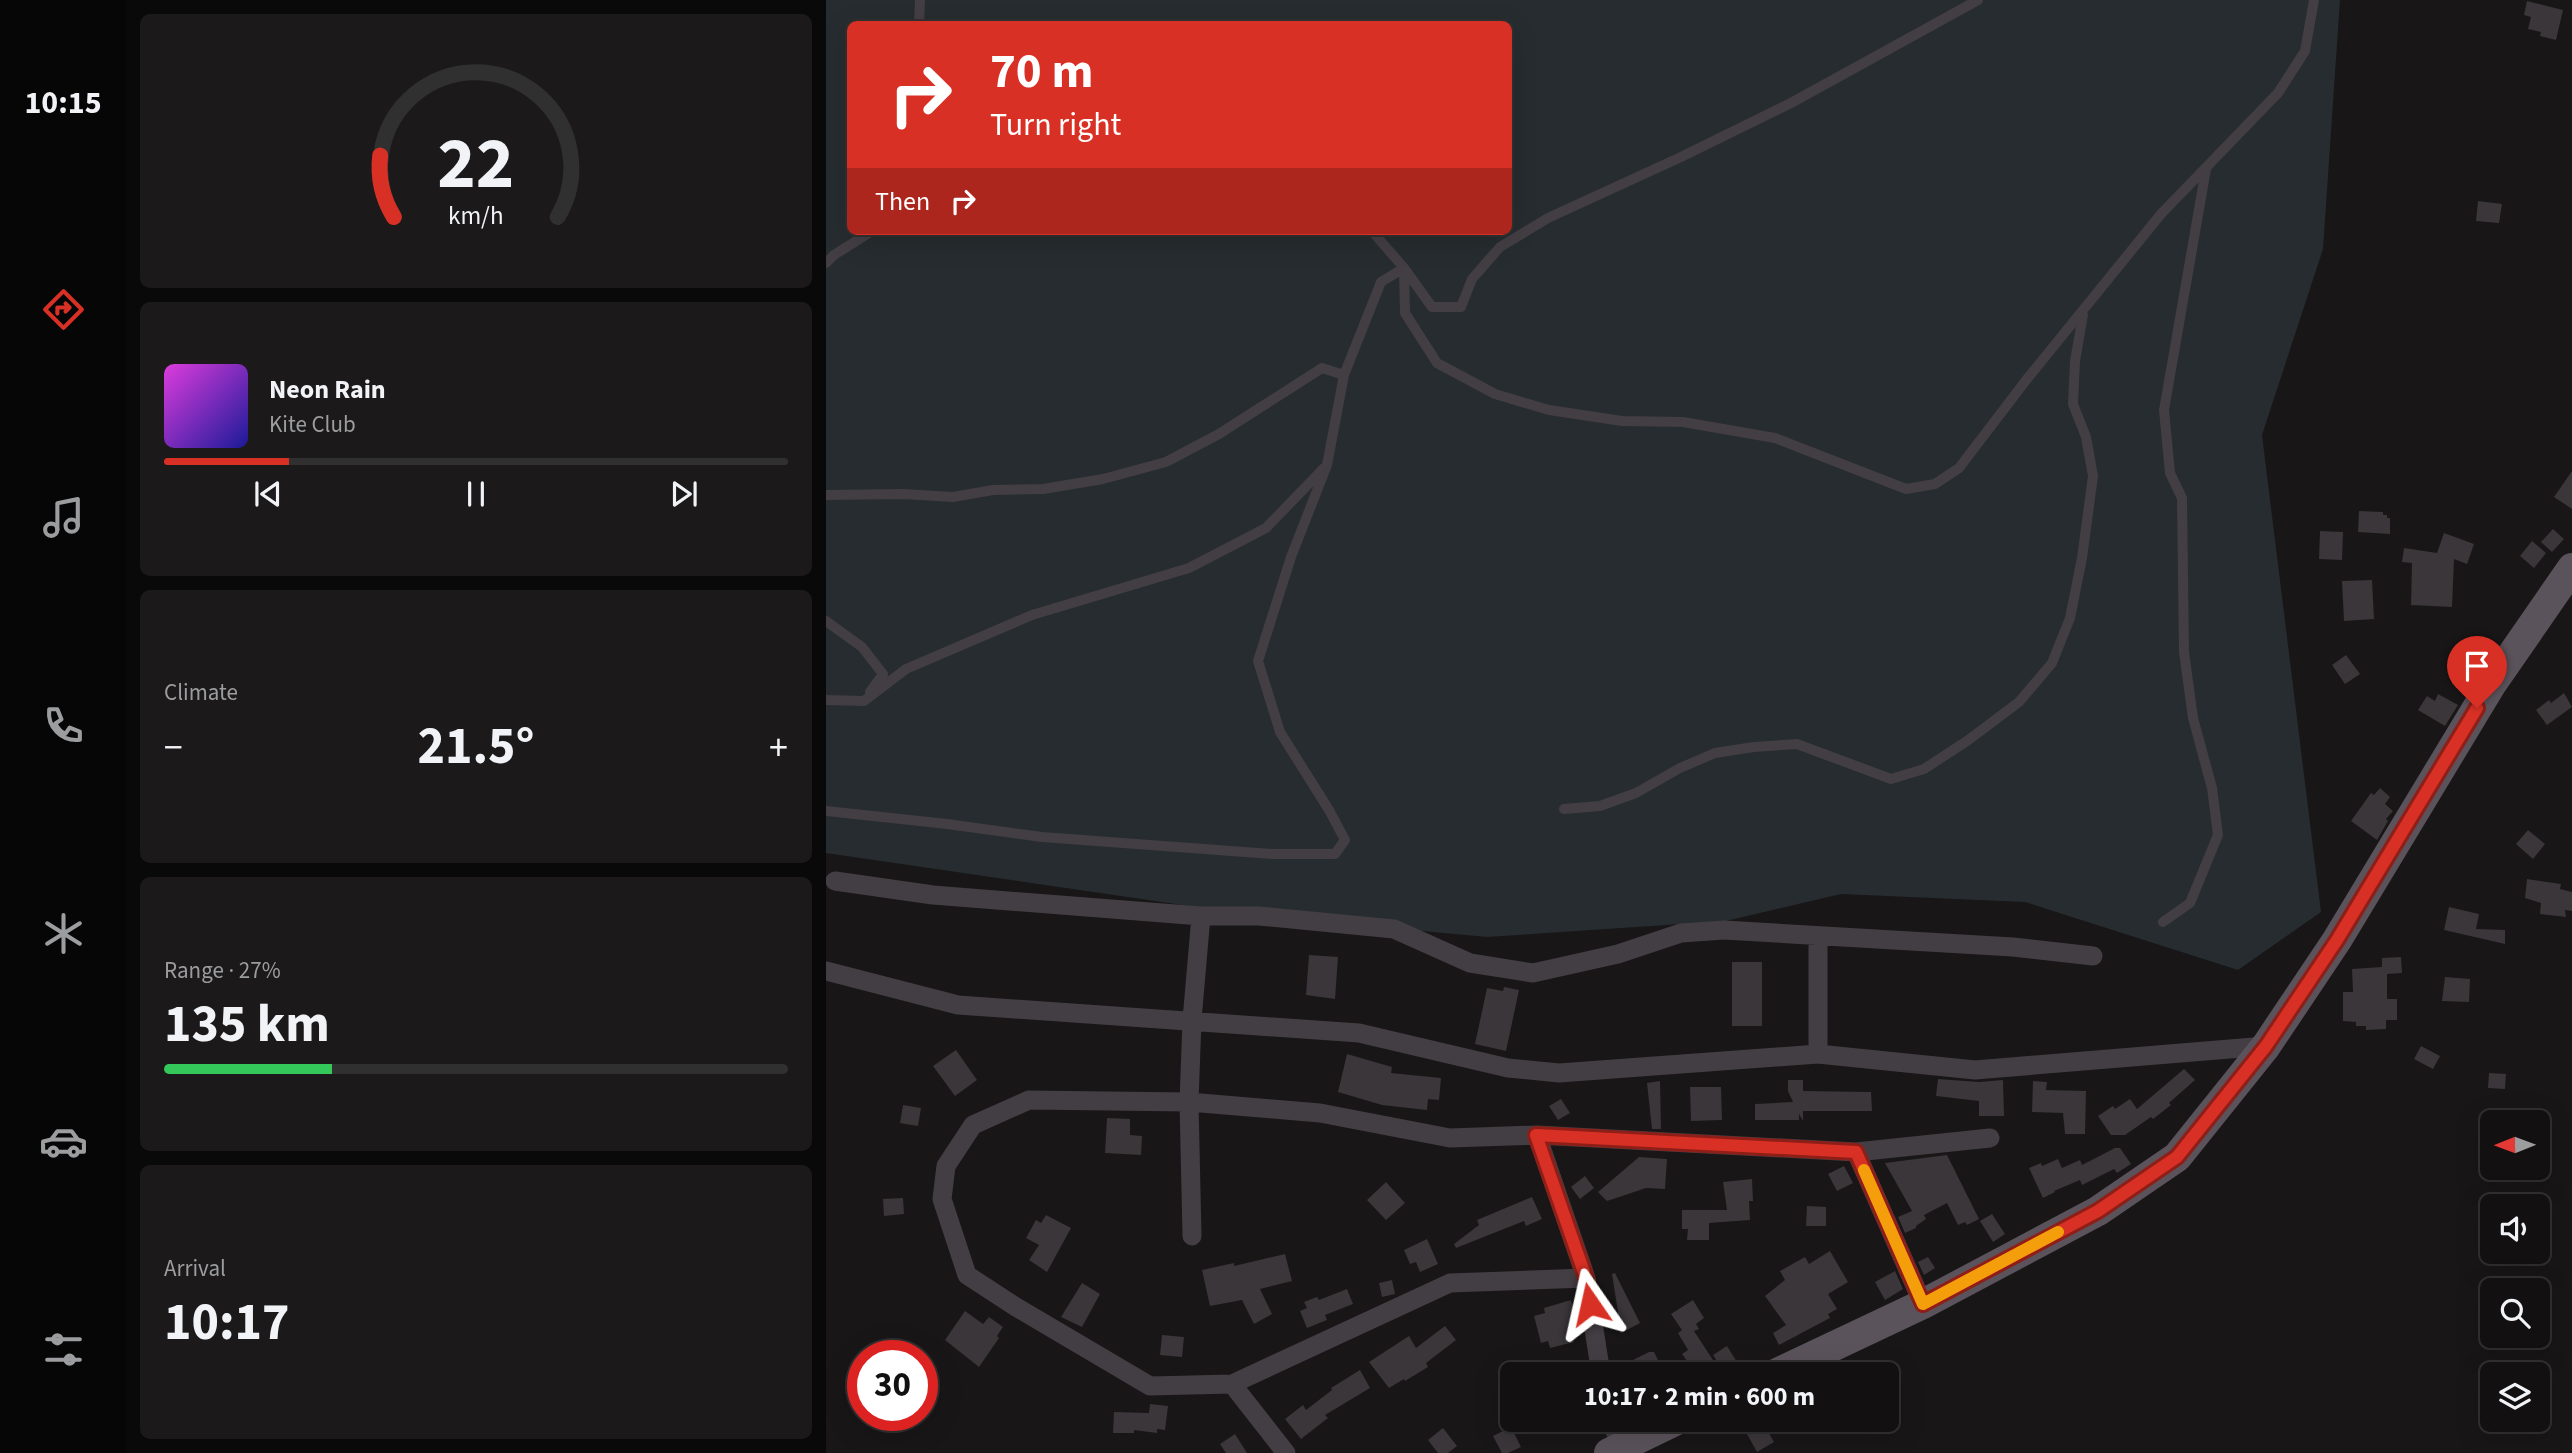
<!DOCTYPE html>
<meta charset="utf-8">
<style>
:root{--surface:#121011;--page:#1b191a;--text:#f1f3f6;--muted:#9c9d9f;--line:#313031;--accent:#d93025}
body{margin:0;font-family:"Source Sans 3",sans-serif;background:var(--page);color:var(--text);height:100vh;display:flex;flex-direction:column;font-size:26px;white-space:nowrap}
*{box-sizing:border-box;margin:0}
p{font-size:23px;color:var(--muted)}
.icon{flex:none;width:38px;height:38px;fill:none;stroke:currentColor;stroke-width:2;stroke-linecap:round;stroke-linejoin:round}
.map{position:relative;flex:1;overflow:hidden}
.sheet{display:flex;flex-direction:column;gap:14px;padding:14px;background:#0a0909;width:700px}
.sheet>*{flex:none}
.banner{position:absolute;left:21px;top:21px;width:665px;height:214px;border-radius:10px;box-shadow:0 7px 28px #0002,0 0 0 2px var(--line);background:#d93025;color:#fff;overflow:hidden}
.needle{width:46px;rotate:269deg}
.buttons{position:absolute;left:1654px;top:1110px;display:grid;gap:14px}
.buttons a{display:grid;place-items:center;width:70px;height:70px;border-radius:10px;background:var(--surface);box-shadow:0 7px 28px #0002,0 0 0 2px var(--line);font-size:35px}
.speed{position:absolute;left:21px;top:1340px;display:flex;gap:14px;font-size:35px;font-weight:700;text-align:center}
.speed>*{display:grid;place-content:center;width:91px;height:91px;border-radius:50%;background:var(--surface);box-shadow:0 7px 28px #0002,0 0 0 2px var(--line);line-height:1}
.speed .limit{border:10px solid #d22;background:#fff;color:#111}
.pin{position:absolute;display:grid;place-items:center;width:60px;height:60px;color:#fff;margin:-72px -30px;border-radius:50% 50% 50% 0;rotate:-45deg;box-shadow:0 0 7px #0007}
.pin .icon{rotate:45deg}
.me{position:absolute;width:77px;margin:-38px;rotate:349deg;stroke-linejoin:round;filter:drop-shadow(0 0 5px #0008)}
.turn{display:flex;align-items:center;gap:24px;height:147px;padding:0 28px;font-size:32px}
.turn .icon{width:91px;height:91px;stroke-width:2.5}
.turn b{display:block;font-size:49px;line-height:60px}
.then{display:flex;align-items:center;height:66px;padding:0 28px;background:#0003;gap:14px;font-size:26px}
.big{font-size:52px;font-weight:700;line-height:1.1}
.sheet .card{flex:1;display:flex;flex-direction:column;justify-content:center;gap:10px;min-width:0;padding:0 24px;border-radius:10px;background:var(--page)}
.sheet .dial{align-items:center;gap:0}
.dial svg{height:182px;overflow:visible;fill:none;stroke:var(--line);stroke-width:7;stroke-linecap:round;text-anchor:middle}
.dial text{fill:var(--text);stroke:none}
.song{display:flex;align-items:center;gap:21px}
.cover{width:84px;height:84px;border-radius:10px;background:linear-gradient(135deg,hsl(300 70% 55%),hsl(240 70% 35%))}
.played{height:7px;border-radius:4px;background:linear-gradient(90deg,var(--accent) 20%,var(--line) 20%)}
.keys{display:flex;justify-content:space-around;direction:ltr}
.heat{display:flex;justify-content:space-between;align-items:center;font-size:38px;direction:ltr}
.charge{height:10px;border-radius:5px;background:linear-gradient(90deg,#34c759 27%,var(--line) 0)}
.trip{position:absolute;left:674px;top:1362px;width:399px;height:70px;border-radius:10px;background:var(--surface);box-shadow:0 7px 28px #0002,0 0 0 2px var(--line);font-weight:700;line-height:70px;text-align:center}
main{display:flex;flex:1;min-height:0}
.tab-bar{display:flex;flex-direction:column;width:126px;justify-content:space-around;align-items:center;background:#070607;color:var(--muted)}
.tab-bar .icon{width:49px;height:49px}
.tab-bar .active{color:var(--accent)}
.tab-bar b{font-size:32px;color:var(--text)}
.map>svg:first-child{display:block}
.green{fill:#262c2f;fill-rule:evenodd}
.building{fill:#3a3639}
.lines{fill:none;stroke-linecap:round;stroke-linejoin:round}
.lane{stroke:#433e43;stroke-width:10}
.street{stroke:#433e43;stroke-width:19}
.primary{stroke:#5b535b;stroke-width:30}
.route-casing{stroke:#8d1f18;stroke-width:18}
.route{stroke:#d93025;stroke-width:12}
.slow{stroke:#f59e0b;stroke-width:12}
</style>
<main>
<nav class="tab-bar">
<b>10:15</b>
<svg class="icon active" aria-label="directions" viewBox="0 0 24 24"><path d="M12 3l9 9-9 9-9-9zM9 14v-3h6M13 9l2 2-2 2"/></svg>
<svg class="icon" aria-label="music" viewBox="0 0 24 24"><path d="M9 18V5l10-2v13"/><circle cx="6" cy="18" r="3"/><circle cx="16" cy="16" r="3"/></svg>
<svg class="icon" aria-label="phone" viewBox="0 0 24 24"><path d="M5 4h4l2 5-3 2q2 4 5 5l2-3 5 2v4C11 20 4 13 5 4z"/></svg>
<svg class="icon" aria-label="climate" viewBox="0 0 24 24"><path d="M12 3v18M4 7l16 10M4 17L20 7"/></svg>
<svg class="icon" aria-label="car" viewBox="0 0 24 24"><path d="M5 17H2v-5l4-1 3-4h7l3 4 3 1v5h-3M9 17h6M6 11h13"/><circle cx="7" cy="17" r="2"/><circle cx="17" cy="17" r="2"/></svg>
<svg class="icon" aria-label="filters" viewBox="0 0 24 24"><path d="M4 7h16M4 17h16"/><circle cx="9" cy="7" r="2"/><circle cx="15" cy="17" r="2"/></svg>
</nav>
<section class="sheet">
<div class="card dial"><svg viewBox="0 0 100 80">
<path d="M14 69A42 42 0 1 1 86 69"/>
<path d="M14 69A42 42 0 0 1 8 42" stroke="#d93025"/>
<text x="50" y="56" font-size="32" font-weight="700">22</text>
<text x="50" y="72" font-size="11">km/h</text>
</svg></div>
<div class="card">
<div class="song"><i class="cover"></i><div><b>Neon Rain</b><p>Kite Club</p></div></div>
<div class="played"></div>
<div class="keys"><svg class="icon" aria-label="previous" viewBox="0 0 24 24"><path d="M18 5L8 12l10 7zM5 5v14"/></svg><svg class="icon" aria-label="pause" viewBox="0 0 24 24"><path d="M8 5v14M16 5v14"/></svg><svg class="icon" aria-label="next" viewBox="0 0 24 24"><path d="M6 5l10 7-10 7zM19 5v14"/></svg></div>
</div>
<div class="card"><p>Climate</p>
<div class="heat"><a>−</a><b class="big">21.5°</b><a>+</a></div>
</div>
<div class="card"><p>Range · 27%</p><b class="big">135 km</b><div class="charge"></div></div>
<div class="card"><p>Arrival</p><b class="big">10:17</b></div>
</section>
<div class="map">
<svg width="1746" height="1453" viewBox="0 0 1746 1453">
<rect width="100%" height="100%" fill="#181617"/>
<path class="green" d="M0 0H1514L1497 249 1436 435 1495 912 1412 970 1199 902 1015 894 900 921 661 937 432 916 0 853ZM24 24H682V231H24Z"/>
<path class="building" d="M1701 1 1737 10 1730 40 1714 36 1715 32 1702 29 1705 17 1698 15Z
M1652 201 1676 204 1673 223 1650 221Z
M1746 471V509L1728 497Z
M1533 511 1557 512V515H1561V518H1564V534L1532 532Z
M1727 529 1738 539 1726 552 1715 542Z
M1494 531 1517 532 1516 560 1493 559Z
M1618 533 1648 544 1641 564 1628 559 1626 607 1585 605 1586 563 1576 562 1578 548 1611 553Z
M1706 541 1720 553 1708 568 1694 556Z
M1546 580 1548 619 1518 621 1516 581Z
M1520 655 1534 674 1519 684 1506 665Z
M1738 693 1746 707 1721 725 1710 710 1723 700 1725 703Z
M1612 694 1632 705 1619 726 1592 710 1601 696 1609 701Z
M1554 788 1564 797 1559 804 1567 811 1560 819 1562 821 1551 840 1525 821 1545 793 1548 795Z
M1702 830 1719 844 1707 859 1690 844Z
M1701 879 1735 884 1734 889 1746 892V911L1739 910 1740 917 1714 914 1715 903 1699 898Z
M1623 907 1653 914 1650 929 1679 930V944L1618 930Z
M483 955 512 957 509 999 480 995Z
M1575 957 1576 973 1561 974V999H1571V1020H1560V1029L1540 1030V1026H1530V1022L1517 1021V992H1527L1526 969 1556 967V958Z
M906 962H936V1026H906Z
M1619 977 1644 979 1643 1002 1616 1001Z
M678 987 693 990 680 1051 649 1044 661 988 677 991Z
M1595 1046 1614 1056 1607 1069 1588 1059Z
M130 1050 151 1080 129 1096 107 1066Z
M521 1054 566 1067 565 1073 615 1078 613 1100 602 1099 601 1110 556 1105 512 1092Z
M1358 1069 1369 1080 1343 1103 1345 1105 1327 1119 1325 1117 1299 1135H1285L1272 1116 1287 1106 1289 1109 1304 1099 1311 1109Z
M1663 1073 1680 1074 1679 1089 1662 1088Z
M1112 1079 1153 1082 1177 1080 1178 1116H1153V1101L1110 1096Z
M962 1080H977V1091L1045 1092 1046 1111H977V1121L973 1114V1120H929V1104L967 1102 962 1091Z
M834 1081 835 1129H826L821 1083Z
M1207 1081 1221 1082 1220 1090 1260 1091 1259 1134H1239L1237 1113 1206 1112Z
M864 1087H895L896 1120 865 1121Z
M735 1099 744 1113 732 1120 723 1106Z
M77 1105 95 1108 92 1126 74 1123Z
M281 1118 304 1119V1135L316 1136 315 1155 279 1153Z
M1289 1148H1294L1305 1164 1291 1173 1288 1169 1256 1185 1254 1180 1228 1191 1229 1192 1217 1198 1203 1168 1215 1163 1216 1166 1232 1159 1236 1168 1254 1160 1256 1165Z
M1121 1155 1153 1219 1141 1225 1139 1222 1132 1225 1121 1203 1098 1215 1100 1219 1090 1226V1228L1079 1233 1072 1217 1086 1211 1059 1163Z
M813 1157 841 1159 839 1189 820 1188 781 1201 772 1192Z
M1018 1166 1027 1183 1011 1191 1002 1174Z
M759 1176 768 1188 754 1199 745 1187Z
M926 1179 927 1201H923L924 1220 883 1223V1240H861L862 1229H856V1210H901L897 1182Z
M560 1182 579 1203 560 1220 541 1200Z
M706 1197 716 1219 700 1226 698 1221 630 1248 628 1244 653 1225 651 1220Z
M77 1198 78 1214 58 1216 57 1199Z
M981 1206 1000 1207V1226H980Z
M1166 1214 1179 1234 1167 1242 1154 1221Z
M220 1215 245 1228 221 1272 203 1260 213 1245 200 1238 210 1220 215 1223Z
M601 1239 612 1264 594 1272 590 1262 584 1264 578 1250Z
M1004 1251 1022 1282 1002 1294 1011 1309 1002 1314 1004 1318 953 1345 947 1333 960 1325 939 1296 959 1280 954 1271 979 1257 983 1264Z
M459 1254 466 1281 434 1289 446 1314 428 1324 416 1300 384 1306 376 1270 408 1263V1266Z
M1102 1257 1109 1268 1098 1275 1092 1262Z
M1069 1271 1077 1289 1059 1300 1049 1282Z
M789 1273 814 1323 795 1333 786 1315 792 1312 786 1274Z
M566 1280 569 1294 556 1297 553 1283Z
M256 1283 274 1294 256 1327 235 1317Z
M521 1289 527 1304 499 1315 501 1320 481 1328 474 1311 481 1308 478 1302 491 1297 493 1300Z
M745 1300 754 1332 746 1335 748 1342 724 1348 722 1341 715 1343 708 1316 719 1313 718 1308Z
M867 1300 878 1318 870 1324 873 1329 868 1331 887 1360 875 1368 873 1365 867 1369 856 1354 862 1350 852 1333 856 1330 845 1314Z
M139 1311 157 1324 163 1317 177 1327 171 1336 173 1338 153 1367 119 1340Z
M619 1326 630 1340 600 1363 602 1367 579 1381 578 1379 563 1388 543 1362 583 1336 590 1348Z
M336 1335 358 1337 356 1357 334 1355Z
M901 1346 914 1367 903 1374H899L887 1355Z
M823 1352H828L839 1374H806L801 1363Z
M534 1370 544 1388 499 1415 502 1418 475 1439 459 1419 477 1405 480 1410 506 1390 505 1388Z
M324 1404 342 1406 339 1430 331 1429V1433L308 1430V1433H287L288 1412 323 1413Z
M917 1419H935L948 1442 931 1452 921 1434 925 1432Z
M685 1427 695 1447 682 1453H676L667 1436Z
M617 1428 631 1446 622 1453H612L602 1440Z
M409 1434 421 1453H400L394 1444Z"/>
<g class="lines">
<path class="lane" d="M93 24 94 0
M0 263 8 255 46 231
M578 268 579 313 611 363 669 394 723 410 796 421 857 422 949 438 1080 489 1109 484 1133 468 1201 379 1335 214 1452 93 1479 51 1488 0
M578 268 606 307H635L646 279 674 247 722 218 855 157 965 103 1152 0
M0 495 77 494 127 497 167 490 217 489 277 479 340 462 393 434 496 368 518 375
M0 621 36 647 57 674 44 692
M0 700 38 701 80 669 206 615 363 568 440 528 498 468
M738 809 774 806 810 793 854 768 889 753 928 747 971 744 1065 779 1098 769 1141 741 1193 702 1226 663 1244 618 1256 558 1267 476 1260 437 1247 404 1249 361 1257 315
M0 811 121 824 216 837 446 854H509L519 840 503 810 454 732 432 661 465 557 501 465 518 375 555 282 578 268 546 231
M1337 922 1364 903 1392 835 1386 788 1367 718 1358 652 1356 498 1344 473 1338 410 1380 169"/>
<path class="street" d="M9 881 107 895 375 916H433L568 929 644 963 707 973 792 954 855 933 898 930 1187 947 1267 956
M992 936V1054
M0 971 132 1005 533 1033 682 1068 733 1073 992 1054 1149 1070 1440 1046
M1030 1152 1097 1304
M366 1236 363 1102 366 1020 375 916
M760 1278 775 1374
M406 1384 624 1283 760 1278 711 1135
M784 1419C787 1433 793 1436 805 1442
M460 1453 406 1384 324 1386 190 1307 141 1275 116 1199 120 1166 147 1125 203 1100 363 1102 494 1113 624 1138 711 1135 1030 1152 1164 1138"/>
<path class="primary" d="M949 1374 1097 1304 1272 1211 1351 1157 1440 1046 1511 940 1665 685 1746 568
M783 1453 853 1419"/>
</g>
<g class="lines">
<defs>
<path id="route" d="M764 1304 760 1278 710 1135 1030 1152 1097 1304 1272 1211 1351 1157 1440 1046 1511 940 1651 708"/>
</defs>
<use href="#route" class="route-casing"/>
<use href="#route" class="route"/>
<path class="slow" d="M1038 1170 1097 1304 1232 1232"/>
</g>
</svg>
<div class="buttons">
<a><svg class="needle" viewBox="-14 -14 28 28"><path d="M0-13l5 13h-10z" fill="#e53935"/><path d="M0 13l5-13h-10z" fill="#9c9d9f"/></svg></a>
<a><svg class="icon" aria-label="sound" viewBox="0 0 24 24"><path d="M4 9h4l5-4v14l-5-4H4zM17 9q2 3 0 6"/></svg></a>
<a><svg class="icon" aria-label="search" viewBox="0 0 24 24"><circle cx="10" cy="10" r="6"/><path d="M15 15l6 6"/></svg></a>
<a><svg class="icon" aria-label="layers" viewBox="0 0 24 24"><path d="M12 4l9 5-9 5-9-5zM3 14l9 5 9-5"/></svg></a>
</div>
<div class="speed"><div class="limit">30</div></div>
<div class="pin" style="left:1651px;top:708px;background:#d93025"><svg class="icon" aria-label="arrive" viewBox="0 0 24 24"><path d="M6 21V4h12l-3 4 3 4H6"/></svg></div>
<svg class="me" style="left:764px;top:1304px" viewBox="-20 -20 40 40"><path d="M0-17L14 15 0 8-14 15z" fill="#d93025" stroke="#fff" stroke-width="4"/></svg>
<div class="trip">10:17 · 2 min · 600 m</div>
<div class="banner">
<div class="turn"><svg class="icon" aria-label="right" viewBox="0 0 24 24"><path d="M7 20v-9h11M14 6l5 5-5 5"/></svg><div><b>70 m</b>Turn right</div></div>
<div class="then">Then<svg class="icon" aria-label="right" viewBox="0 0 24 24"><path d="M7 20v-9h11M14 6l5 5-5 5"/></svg></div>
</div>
</div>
</main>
